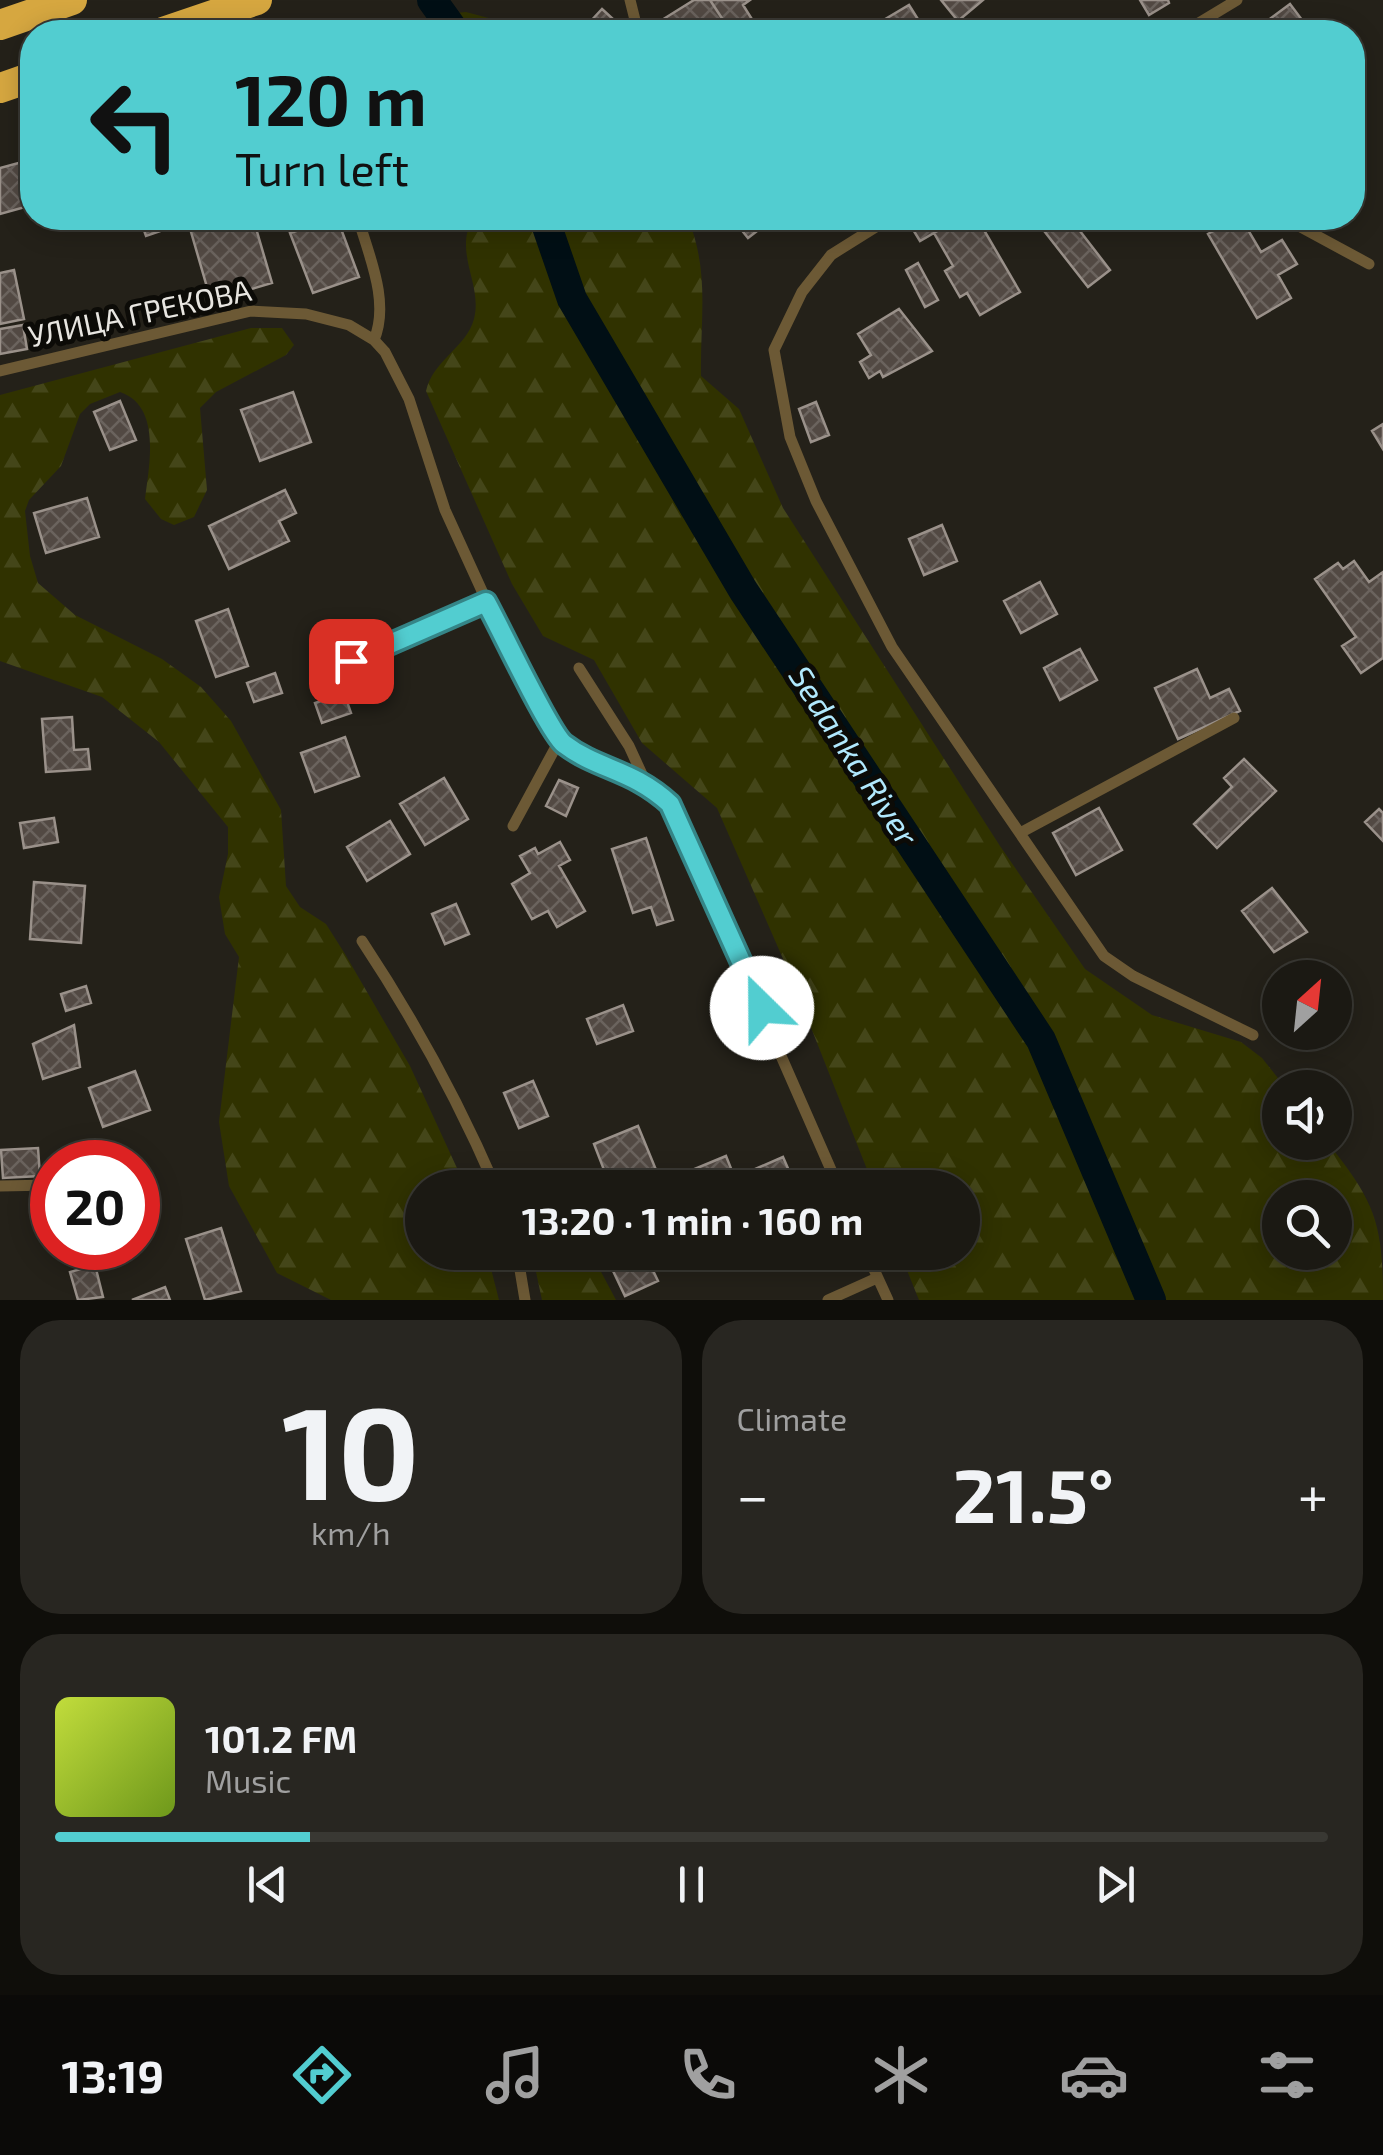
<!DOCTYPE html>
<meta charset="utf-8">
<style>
:root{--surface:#1b1913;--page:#282621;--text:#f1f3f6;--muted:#a0a0a0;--line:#393833;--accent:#52cdd0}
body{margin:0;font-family:"Exo 2",sans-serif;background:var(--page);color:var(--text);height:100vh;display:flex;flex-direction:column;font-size:38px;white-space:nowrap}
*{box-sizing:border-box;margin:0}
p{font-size:32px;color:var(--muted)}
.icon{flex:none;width:55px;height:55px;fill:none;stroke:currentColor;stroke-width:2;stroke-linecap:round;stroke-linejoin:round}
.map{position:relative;height:1300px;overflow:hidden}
.details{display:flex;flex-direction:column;gap:20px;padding:20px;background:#0f0e0a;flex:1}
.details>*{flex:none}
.guide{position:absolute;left:20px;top:20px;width:1345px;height:210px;border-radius:40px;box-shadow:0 5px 25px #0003,0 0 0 2px var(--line);background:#52cdd0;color:#111;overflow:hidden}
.needle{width:65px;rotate:27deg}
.fabs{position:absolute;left:1262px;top:960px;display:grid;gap:20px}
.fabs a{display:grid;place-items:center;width:90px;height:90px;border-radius:50%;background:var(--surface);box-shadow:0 5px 25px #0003,0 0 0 2px var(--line);font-size:50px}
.speed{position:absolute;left:30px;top:1140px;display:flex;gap:20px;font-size:50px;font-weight:700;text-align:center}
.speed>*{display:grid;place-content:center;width:130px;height:130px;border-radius:50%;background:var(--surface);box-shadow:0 5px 25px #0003,0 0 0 2px var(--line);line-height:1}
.speed .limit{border:15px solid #d22;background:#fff;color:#111}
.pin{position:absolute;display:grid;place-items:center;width:85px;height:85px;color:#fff;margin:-42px;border-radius:20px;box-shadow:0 5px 15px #0006}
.me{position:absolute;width:110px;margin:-55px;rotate:337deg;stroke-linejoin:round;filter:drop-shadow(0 0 8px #0008)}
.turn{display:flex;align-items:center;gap:35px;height:210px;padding:0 50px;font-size:45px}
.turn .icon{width:130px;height:130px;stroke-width:2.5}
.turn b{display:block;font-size:70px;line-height:85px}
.big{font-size:75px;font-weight:700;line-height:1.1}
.details .widget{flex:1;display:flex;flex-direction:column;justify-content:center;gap:15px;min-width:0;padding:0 35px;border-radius:40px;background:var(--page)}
.details .dial{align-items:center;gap:0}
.dial b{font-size:130px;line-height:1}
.song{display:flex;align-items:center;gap:30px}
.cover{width:120px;height:120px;border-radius:15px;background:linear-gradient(135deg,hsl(70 70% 55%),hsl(80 70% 35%))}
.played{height:10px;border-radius:5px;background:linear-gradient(90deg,var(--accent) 20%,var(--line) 20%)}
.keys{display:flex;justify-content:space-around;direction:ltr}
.heat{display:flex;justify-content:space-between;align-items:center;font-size:55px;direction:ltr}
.details .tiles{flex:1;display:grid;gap:20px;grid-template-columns:1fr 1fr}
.widget:last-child{grid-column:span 2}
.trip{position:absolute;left:405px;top:1170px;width:575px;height:100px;border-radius:50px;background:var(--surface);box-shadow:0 5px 25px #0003,0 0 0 2px var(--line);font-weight:700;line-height:100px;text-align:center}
.dock{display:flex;height:160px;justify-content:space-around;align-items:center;background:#0b0a08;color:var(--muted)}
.dock .icon{width:70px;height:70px}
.dock .active{color:var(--accent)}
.dock b{font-size:45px;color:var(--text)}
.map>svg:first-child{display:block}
.forest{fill:url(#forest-firs);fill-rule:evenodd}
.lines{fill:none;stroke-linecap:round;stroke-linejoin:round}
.canal{stroke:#010f15;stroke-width:30}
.building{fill:url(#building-cross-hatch);stroke:#9a918a;stroke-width:2.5}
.lane{stroke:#6c5935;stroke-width:11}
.highway{stroke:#d6a740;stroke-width:30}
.route-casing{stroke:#358587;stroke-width:25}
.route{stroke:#52cdd0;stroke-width:18}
.labels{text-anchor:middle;stroke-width:10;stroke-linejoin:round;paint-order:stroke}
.street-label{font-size:30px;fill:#e8e6e1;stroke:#0c0b07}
.water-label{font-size:32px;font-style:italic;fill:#b1e9fe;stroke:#0c0b07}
</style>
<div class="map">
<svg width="1383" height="1300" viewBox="0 0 1383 1300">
<defs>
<pattern id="forest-firs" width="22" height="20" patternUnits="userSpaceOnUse" patternTransform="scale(2.5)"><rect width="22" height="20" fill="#303200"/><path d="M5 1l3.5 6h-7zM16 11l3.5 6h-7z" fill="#444619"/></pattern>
<pattern id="building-cross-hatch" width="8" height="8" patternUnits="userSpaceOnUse" patternTransform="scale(2.5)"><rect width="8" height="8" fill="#524943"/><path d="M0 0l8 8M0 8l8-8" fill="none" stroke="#6b635e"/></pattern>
</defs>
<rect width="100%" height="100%" fill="#242119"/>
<path class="forest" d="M466 12 496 20 512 32H414L443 14Z
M473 218H688C710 274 700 317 701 376L739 409 783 508 1000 846 1085 969 1152 1015 1241 1042 1262 1058 1285 1087 1280 1088V1142L1328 1143C1376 1203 1383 1224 1383 1300H919L900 1253 962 1252V1188L874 1187 791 977 717 808 642 743 594 660 543 636 512 584 426 391C433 360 466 348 474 319 483 284 453 253 473 218ZM1280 1198H1335V1252H1280Z
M251 328H282L294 345 286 355 216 392 200 408 207 490 194 517 174 525 161 519 145 499C149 466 162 406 120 392L90 404 80 414 61 466 29 500 25 511 30 556 38 583 75 615 162 659 201 687 231 721 281 810 286 886 300 907 326 924 345 954 410 1066 462 1179 465 1187 422 1188V1252L487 1253 499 1300H331L277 1273 229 1186 219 1122 239 957 225 934 219 897 228 854V827L159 742 102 697 0 661V395Z
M532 1253H591L616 1300H542Z"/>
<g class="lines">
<path class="canal" d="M432 0 455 32
M544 218 572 299 743 590 1041 1040 1151 1300"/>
</g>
<path class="building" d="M694 0H710L731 32H652L649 28Z
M710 0H750L743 5 760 32H731Z
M941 0H983L958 21Z
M1140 0H1168L1169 3 1149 15Z
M1290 4 1311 32H1281L1271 18Z
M909 5 926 32H875L872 27Z
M602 9 625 30 623 32H598L588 24Z
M1352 116 1365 134 1352 143Z
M32 159V201L22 162Z
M22 162 32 205 0 214V168Z
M143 218H179L181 224 146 236 140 219Z
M187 218H253L272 283 211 301Z
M337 218 359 277 313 293 290 233Z
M732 218H774L748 238Z
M919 218H957L958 219 920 241 909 223Z
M977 218 1020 292 980 315 967 293 960 297 945 271 953 266 934 233 960 218Z
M994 218H1021L1000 229Z
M1034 218H1078L1073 222 1110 270 1088 287Z
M1236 218H1241L1261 252 1282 240 1297 264 1278 275 1291 298 1257 318 1208 234Z
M918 263 938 300 925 307 906 270Z
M14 270 24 319 0 324V273Z
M899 309 932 351 883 377 880 371 869 378 860 362 871 355 858 334Z
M23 325 27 349 0 354V329Z
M293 392 311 442 260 461 241 410Z
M120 401 136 440 110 450 94 412Z
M816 402 829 435 811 442 799 409Z
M1383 424V449L1372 431Z
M285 490 296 513 279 521 289 541 229 569 209 526Z
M87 498 99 537 46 553 34 513Z
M942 525 957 561 924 575 909 539Z
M1354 561 1369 582 1383 572V658L1361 673 1342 646 1356 637 1315 579 1338 563 1343 569Z
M1040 582 1057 614 1021 633 1004 601Z
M228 609 248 666 216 677 196 621Z
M1080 649 1097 680 1060 700 1044 668Z
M1197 669 1210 698 1229 689 1240 711 1178 739 1155 688Z
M275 673 282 693 254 702 247 683Z
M344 693 351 713 322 723 315 703Z
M72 717 74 750 88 749 90 769 46 772 42 719Z
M345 737 359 776 315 792 301 753Z
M1244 759 1276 791 1217 848 1194 824 1232 787 1224 778Z
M444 778 468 819 425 845 400 804Z
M559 780 578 788 566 816 546 806Z
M1099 808 1122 850 1076 875 1053 833Z
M1379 809 1383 813V841L1365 822Z
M54 818 58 842 24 848 20 823Z
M390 821 410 854 367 881 347 847Z
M646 838 673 920 657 925 651 907 633 913 612 849Z
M560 842 570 860 559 866 585 911 557 927 548 911 532 919 512 884 530 873 520 856 535 848 538 854Z
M34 882 85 886 81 943 30 939Z
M1272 888 1307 932 1274 952 1242 911Z
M456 904 469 934 445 944 432 914Z
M86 986 91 1003 66 1011 61 994Z
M623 1005 633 1031 597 1044 587 1019Z
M74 1025 80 1067 43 1079 33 1044Z
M135 1071 150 1110 103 1127 89 1088Z
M533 1081 548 1116 519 1128 504 1093Z
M638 1126 663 1187 611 1188 594 1144Z
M38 1148 40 1176 3 1178 1 1150Z
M726 1156 738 1186 692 1188 685 1173Z
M783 1157 793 1180 760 1188 753 1170Z
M221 1228 241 1291 205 1300 186 1239Z
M644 1252 658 1281 625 1296 605 1254Z
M95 1265 103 1297 78 1300 70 1272Z
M165 1287 170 1300H132Z"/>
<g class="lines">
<path class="lane" d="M630 0 638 32
M1184 32 1237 0
M358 218C369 256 390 302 374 340
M890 218 831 255 802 292 774 350 790 437 816 501 892 647 1104 956 1133 976 1253 1035
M1284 218 1369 264
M0 371 251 311 306 314 349 325 374 340 385 352 409 399 445 510 487 602 559 741 585 758 646 783 670 803 839 1188
M579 668 629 746 646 783
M318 674 487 602
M513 826 559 741
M1020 833 1234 718
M362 941C415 1021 458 1100 496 1188
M0 1186 52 1185
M517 1252 525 1300
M866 1252 888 1300
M828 1300 877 1278"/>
<path class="highway" d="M0 25 72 0
M163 32 257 0
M0 88 32 77"/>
</g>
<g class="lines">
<defs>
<path id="route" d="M351 661 486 602C500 627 549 732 564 744 598 770 632 769 670 804L762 1008"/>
</defs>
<use href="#route" class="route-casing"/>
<use href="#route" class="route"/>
</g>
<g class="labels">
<g class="street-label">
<text transform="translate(140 314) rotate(-12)" y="10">УЛИЦА ГРЕКОВА</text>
</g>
<g class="water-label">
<text transform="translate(853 756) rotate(57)" y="11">Sedanka River</text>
</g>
</g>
</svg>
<div class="fabs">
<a><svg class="needle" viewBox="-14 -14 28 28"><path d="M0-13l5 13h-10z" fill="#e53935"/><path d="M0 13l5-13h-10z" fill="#a0a0a0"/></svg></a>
<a><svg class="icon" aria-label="sound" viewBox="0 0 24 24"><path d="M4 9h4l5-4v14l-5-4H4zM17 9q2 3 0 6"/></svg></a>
<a><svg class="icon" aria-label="search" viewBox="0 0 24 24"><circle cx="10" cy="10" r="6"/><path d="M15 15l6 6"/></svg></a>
</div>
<div class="speed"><div class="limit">20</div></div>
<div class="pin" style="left:351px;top:661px;background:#d93025"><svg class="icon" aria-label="arrive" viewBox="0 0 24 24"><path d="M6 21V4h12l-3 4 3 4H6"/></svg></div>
<svg class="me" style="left:762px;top:1008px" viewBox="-20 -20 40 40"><circle r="19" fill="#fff"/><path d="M0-13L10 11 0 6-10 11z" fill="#52cdd0"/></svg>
<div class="trip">13:20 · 1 min · 160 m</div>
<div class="guide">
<div class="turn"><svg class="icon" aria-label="left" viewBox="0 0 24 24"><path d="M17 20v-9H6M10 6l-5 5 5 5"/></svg><div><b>120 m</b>Turn left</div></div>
</div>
</div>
<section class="details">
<div class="tiles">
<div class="widget dial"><b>10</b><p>km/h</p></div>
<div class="widget"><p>Climate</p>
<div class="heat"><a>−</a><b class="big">21.5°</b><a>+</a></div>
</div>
<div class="widget">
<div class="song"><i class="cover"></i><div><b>101.2 FM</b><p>Music</p></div></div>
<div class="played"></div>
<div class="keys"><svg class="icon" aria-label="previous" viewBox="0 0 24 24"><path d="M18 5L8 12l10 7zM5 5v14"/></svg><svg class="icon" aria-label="pause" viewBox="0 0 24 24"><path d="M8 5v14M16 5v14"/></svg><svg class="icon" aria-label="next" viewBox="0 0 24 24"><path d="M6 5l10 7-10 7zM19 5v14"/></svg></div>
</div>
</div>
</section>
<nav class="dock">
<b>13:19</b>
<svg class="icon active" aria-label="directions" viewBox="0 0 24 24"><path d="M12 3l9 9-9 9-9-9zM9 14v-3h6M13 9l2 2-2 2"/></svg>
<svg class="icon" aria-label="music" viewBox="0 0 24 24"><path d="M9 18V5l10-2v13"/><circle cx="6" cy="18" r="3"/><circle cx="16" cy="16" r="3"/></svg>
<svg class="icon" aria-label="phone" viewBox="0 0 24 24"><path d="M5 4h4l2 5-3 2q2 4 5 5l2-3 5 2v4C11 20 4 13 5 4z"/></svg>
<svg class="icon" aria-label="climate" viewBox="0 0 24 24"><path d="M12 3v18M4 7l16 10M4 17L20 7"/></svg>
<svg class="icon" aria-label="car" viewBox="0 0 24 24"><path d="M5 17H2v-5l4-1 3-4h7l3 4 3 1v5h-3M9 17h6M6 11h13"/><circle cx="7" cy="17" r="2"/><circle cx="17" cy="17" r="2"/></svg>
<svg class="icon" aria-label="filters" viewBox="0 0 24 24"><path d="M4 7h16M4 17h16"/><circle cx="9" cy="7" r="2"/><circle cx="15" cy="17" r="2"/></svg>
</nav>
